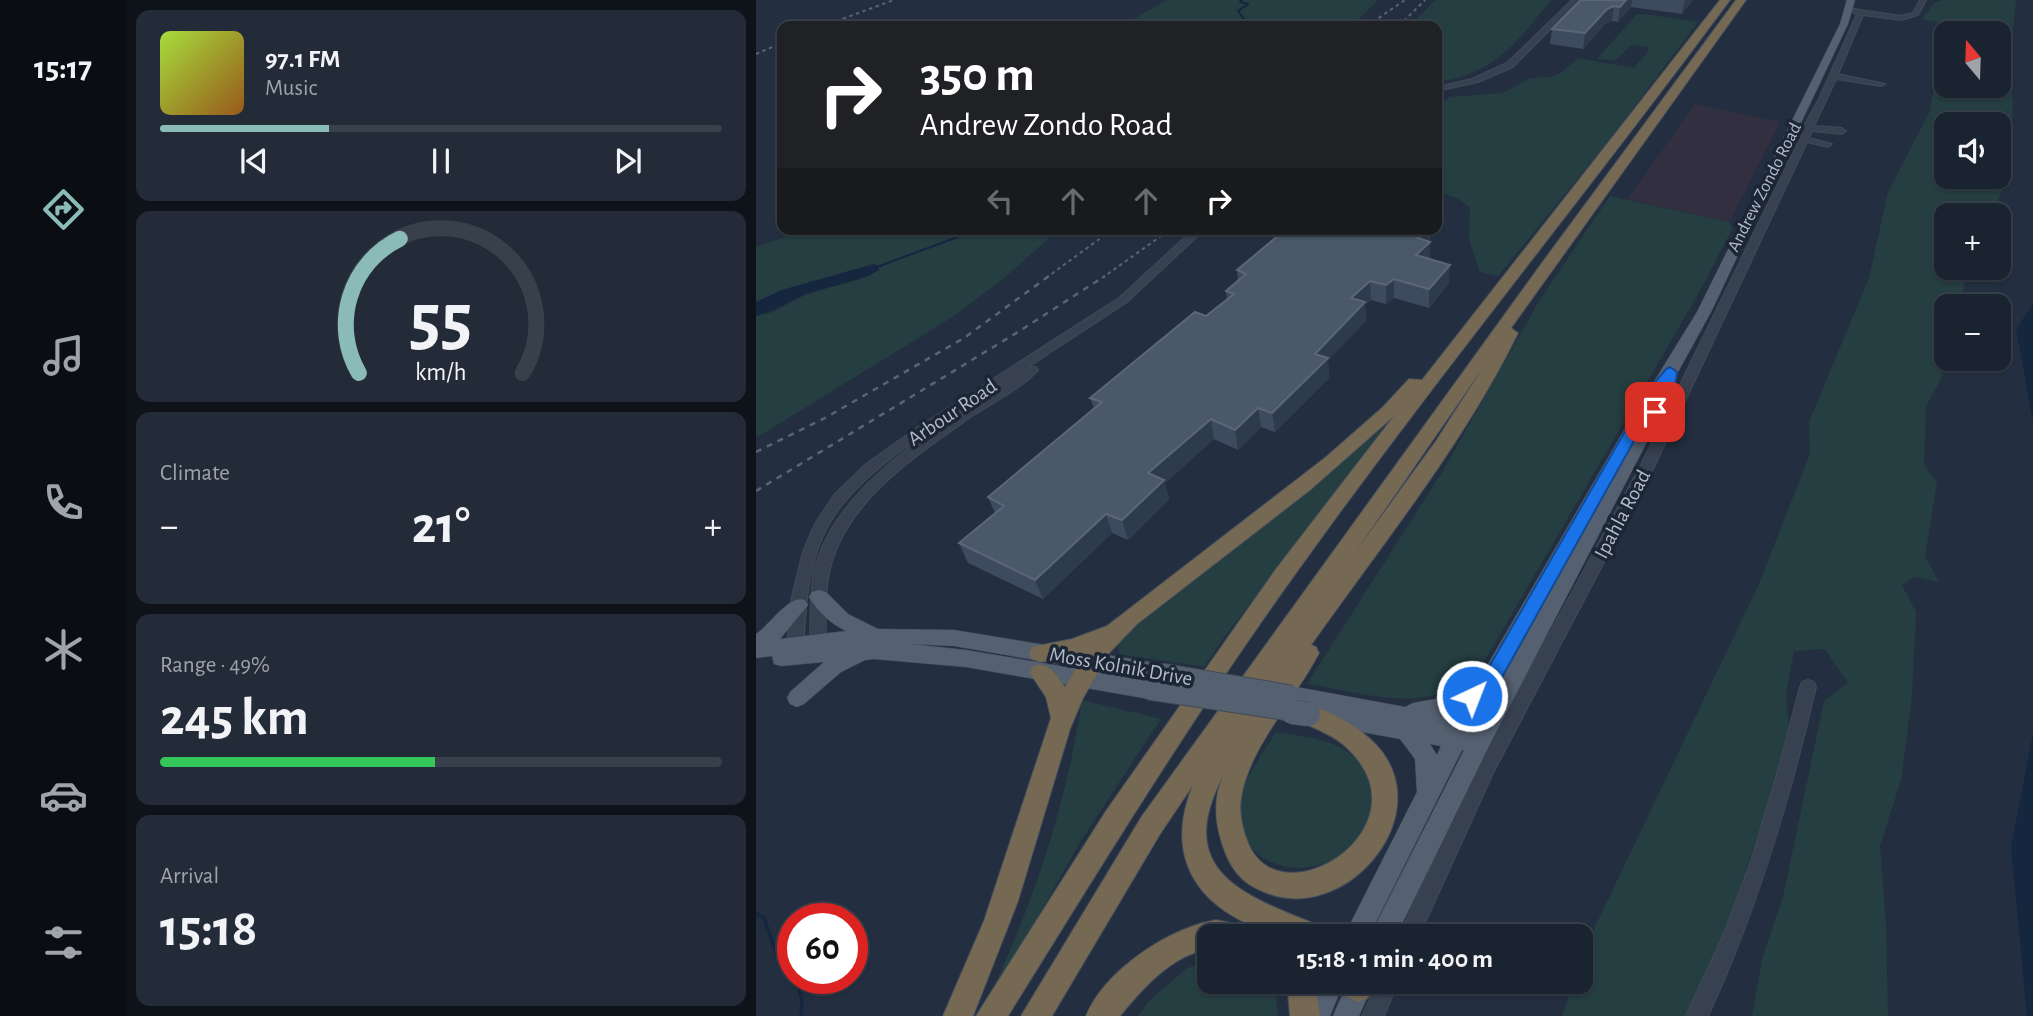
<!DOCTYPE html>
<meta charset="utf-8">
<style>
:root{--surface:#1a2330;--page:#232b38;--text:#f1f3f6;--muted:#9fa4ab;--line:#38404c;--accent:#8bbbb9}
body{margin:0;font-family:"Alegreya Sans",sans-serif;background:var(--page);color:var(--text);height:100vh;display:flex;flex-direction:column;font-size:26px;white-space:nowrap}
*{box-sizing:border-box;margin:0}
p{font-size:23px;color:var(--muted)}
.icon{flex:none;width:38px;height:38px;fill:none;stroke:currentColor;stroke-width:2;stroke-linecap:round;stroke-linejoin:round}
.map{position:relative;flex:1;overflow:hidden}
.side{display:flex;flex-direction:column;gap:10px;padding:10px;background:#0e131a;width:630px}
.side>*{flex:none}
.hud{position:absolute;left:21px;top:21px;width:665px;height:214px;border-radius:14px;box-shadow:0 2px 5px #0004,0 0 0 2px var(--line);background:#202124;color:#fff;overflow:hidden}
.needle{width:46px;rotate:341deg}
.buttons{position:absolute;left:1178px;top:21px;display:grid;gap:14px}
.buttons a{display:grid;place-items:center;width:77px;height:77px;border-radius:14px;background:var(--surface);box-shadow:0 2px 5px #0004,0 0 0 2px var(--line);font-size:35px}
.speed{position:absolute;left:21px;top:903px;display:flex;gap:14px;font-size:35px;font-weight:700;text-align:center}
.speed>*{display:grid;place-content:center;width:91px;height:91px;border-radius:50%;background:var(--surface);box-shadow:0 2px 5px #0004,0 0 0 2px var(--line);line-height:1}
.speed .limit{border:10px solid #d22;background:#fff;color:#111}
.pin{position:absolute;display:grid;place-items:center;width:60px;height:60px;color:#fff;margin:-30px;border-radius:14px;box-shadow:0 4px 10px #0006}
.me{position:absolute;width:77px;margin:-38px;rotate:43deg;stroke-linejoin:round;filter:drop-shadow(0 0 5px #0008)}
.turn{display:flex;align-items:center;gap:24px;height:147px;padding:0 28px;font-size:32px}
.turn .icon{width:91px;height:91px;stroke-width:2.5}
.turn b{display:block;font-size:49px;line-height:60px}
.lanes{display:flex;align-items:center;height:66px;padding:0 28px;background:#0003;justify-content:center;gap:35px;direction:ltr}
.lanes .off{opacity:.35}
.big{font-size:52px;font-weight:600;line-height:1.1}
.side .tile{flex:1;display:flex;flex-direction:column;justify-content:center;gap:10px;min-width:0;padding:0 24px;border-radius:14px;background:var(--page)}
.side .dial{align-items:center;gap:0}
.dial svg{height:182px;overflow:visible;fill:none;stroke:var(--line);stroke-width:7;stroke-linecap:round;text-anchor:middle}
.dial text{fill:var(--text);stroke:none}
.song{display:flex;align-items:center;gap:21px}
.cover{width:84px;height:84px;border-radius:10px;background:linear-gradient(135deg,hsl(80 70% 55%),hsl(30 70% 35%))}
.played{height:7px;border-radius:4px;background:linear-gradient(90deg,var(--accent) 30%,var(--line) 30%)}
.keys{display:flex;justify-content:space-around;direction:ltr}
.heat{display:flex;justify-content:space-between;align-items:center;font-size:38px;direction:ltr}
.charge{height:10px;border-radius:5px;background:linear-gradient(90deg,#34c759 49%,var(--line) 0)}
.trip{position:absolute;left:441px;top:924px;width:396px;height:70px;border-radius:14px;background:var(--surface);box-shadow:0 2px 5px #0004,0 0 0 2px var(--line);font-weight:600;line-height:70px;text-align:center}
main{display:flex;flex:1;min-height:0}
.dock{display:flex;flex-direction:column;width:126px;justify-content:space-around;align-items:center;background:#0a0e13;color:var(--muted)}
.dock .icon{width:49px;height:49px}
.dock .selected{color:var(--accent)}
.dock b{font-size:32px;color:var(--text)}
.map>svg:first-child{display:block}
.medical{fill:#323040}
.green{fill:#253e41;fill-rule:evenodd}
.water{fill:#15263f}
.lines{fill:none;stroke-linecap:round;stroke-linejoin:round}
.stream-far1{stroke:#15263f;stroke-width:2}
.stream{stroke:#15263f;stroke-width:3.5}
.minor-casing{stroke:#404a59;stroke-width:2}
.major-casing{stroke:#404a59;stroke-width:1}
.highway-casing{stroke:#424c5b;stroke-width:2}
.minor{fill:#374150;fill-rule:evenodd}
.major{fill:#556070;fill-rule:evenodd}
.highway{fill:#766954;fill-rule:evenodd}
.rail-far1{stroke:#596577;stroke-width:2;stroke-dasharray:3.5 3.5;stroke-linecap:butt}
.rail{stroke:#596577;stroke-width:2.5;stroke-dasharray:6 6;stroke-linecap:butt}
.major-bridge-far1-casing{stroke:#404a59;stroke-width:21;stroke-linecap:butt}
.major-bridge-casing{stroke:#404a59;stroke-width:25;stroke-linecap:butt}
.major-bridge-far1{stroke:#556070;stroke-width:19}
.major-bridge{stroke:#556070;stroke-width:24}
.wall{fill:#3e4b5e}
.shaded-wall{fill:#2e3b4d}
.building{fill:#4a586a;stroke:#5b6779;stroke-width:2}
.route{fill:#1a73e8;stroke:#114b97;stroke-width:2}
.labels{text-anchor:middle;stroke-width:7;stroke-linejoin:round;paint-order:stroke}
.far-street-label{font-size:18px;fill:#b3bccb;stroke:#1c2635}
.street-label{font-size:21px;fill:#b3bccb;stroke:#1c2635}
</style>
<main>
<nav class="dock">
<b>15:17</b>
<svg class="icon selected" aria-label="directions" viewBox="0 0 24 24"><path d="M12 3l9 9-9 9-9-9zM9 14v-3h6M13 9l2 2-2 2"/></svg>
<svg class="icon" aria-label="music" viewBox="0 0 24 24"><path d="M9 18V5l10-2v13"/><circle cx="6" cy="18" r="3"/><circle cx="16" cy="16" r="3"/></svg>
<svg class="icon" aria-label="phone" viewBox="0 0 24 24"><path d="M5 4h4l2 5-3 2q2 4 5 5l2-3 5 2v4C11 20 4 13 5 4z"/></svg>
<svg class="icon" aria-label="climate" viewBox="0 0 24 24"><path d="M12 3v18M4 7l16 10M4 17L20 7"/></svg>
<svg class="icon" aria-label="car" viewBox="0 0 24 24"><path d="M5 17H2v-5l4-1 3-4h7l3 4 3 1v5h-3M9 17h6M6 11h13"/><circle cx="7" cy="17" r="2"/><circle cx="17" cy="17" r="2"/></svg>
<svg class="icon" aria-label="filters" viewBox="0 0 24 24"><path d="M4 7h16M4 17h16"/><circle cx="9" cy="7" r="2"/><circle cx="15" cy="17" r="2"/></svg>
</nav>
<section class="side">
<div class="tile">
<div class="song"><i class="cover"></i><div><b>97.1 FM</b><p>Music</p></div></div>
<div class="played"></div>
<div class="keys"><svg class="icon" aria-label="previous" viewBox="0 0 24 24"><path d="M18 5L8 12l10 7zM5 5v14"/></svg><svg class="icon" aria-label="pause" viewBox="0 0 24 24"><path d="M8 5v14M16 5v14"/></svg><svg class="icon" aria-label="next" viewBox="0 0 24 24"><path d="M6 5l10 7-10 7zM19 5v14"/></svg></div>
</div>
<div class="tile dial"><svg viewBox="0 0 100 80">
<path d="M14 69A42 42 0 1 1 86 69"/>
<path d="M14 69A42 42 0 0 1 32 10" stroke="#8bbbb9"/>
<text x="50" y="56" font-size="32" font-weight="700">55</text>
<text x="50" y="72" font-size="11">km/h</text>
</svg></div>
<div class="tile"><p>Climate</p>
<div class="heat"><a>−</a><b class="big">21°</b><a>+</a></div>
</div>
<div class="tile"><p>Range · 49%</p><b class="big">245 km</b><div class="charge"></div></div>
<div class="tile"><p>Arrival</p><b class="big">15:18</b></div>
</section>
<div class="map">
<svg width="1277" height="1016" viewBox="0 0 1277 1016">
<rect width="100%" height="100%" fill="#232f40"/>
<path class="medical" d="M939 104 1024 122 973 222 872 199Z"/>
<path class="green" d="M411 0H622L596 26H366Z
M680 0H795C761 43 738 74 681 82V26H653Z
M1186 0H1260L1253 72 1257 103 1255 135 1248 187 1235 215H1190V268H1213L1203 306H1190L1187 375 1170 406 1168 465 1181 482 1169 556 1183 582 1158 577 1146 585 1160 612 1156 696 1145 780 1124 846 1130 925 1132 1016H996L1006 959 1027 897 1068 701 1092 683 1069 649 1038 651 1030 693 1034 741 952 981 932 1016H806L818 982H824V966L838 929 1002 586 1054 454 1053 422 1113 278 1132 192 1174 111 1187 27 1182 22 1166 19 1178 3ZM1190 33H1242V86H1190ZM1190 124H1242V177H1190Z
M889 14 942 22 853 140 742 276 724 272 713 240 714 208 703 199 688 194 681 182V107L694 97 747 93 774 78 794 77 805 73 822 58 878 68 893 50 891 47 875 45 860 60 841 59 880 15Z
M854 196 973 222 977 228 940 298 725 667C676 719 613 693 551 684L688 469 783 301Z
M52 229H303L247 279 198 316 0 438V316L17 312 49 295 113 276 118 264 26 290 0 302V247Z
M642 416 466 640 448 667 364 654 361 647 366 637Z
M326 700 405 719 324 842 245 983 240 982C282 890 311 800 326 700Z
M520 732C558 738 603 741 615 785 620 802 616 822 606 835 564 894 468 869 485 797 490 774 508 752 520 732Z
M453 962V982H514L519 990 522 1016H382L393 1001 431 968Z"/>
<path class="water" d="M118 264 123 266V270C101 283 74 285 50 294 33 301 18 311 0 316V302L26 290Z
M1277 304V421L1260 329Z
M1277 733V1016H1271L1255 847Z"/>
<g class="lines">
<path class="stream-far1" d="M486 0 484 2 492 4 482 11 491 23 488 26
M121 267 223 229"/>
<path class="stream" d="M0 913 8 918 21 956 37 975
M40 978 46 1000 45 1016"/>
<defs>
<path id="minor" d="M816 0H823L757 67 722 82 681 91V87L716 79 751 63Z
M1164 0H1170L1162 15 1145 20 1107 15 1082 74 1129 84 1125 86 1080 79 1058 126 1086 128 1090 131 1086 134 1056 131 1053 138 1076 144 1072 147 1051 142 899 465 737 773 663 936H643L724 762 885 465 1048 130 1047 128 1063 99 1101 14 1095 11 1098 9 1145 16 1157 13Z
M438 229H449L371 302 272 367H280L282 370C265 389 237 402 216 416 164 453 96 496 76 561 67 589 71 623 69 652L67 657 61 659 55 657 53 652C56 623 52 589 61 561 87 478 193 421 261 374 204 412 106 465 73 524 51 563 49 611 47 655L45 660 39 662 33 660 31 655 34 605 47 552 59 524 78 495 110 464 161 428 363 298Z
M1052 680 1058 682 1060 687C1034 800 1001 910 952 1016H930L968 934 997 855 1022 771 1044 687 1046 682Z
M622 982H642L628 1016H606Z"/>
<path id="major" d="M1091 0H1099L1092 24 955 312 922 372 897 408 906 413 737 738 640 936H614L708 750H706L613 936H588L661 792 659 759 644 739 557 723 553 716 559 708 528 701 525 695 528 689 535 686 649 707 657 703 690 697 721 683 867 432 941 312 1084 24ZM778 621 723 721H722ZM705 710 701 717 693 715ZM674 744 685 746 681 755Z
M63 590 70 592 92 614 122 629 198 630 406 664 413 667 416 673 413 679 406 682 198 646 154 644 210 650 393 681 400 684 403 690 400 696 393 699 210 667 118 659 109 660 85 672 48 704 41 707 34 704 31 698 34 692 68 662 25 666 18 664 16 656 0 658V634C14 625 33 594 49 600L52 605 24 639 90 631C75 624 61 611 53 597L56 592Z
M562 982H588L574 1016H548Z
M592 982H618L603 1016H577Z"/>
<path id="highway" d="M964 0H974C830 195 676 382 535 580 434 721 343 869 252 1016H220L350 811 520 569 638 416 554 490 381 624 354 652 327 698 314 729 262 901 217 1016H187L228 921 295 718 290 697 274 673 277 666C294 661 300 675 309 687L329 653 284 662 276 659 273 653 276 647 316 639 351 626 570 457 627 407 653 379 666 380Z
M980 0H990L755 328 762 333C707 445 627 543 555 645L560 647 563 653C540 698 493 747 485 798 483 812 486 827 491 840 521 925 677 827 590 747 578 735 559 729 544 721L540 714 544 707 552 704C580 714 609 729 627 753 677 823 587 923 511 893 492 886 481 877 472 859 460 832 455 804 467 776 416 873 490 896 564 926L568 936C553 936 534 939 519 936 509 933 499 927 490 923 431 895 412 846 437 785L404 834 296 1016H265L386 816 783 267ZM728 366 680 441 598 554Z
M460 920 491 926 495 936H453V949C416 955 387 988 364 1016H330C349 970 413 928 460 920Z
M531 982H559L564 1016H534Z
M577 982H614L616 988 612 998 602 1002 581 992Z"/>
</defs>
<use href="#minor" class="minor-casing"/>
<use href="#major" class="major-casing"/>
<use href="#highway" class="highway-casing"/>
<use href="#minor" class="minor"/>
<use href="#major" class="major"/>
<use href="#highway" class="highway"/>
<path class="rail-far1" d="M67 26 138 0
M611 26 649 0
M643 26 669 0
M0 54 26 43
M290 278 357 229
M346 278 415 229"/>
<path class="rail" d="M0 452 69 418 208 338 293 276
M0 491 262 332 349 276"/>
<defs>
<path id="major-bridge-far1" d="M406 673 535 695
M393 690 547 713"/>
<path id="major-bridge" d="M536 712 552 714"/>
</defs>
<use href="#major-bridge-far1" class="major-bridge-far1-casing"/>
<use href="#major-bridge" class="major-bridge-casing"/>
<use href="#major-bridge-far1" class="major-bridge-far1"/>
<use href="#major-bridge" class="major-bridge"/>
</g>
<path class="wall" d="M825 0H937L926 14 875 7 862 22 856 21 849 24 827 49 794 44 796 29Z
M675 242 674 244 673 259 693 283 673 308 638 298 630 304 615 300 609 305 610 321 572 360 573 378 519 432 505 427 482 450 458 439 409 483 413 499 372 540 356 533 287 599 212 563 203 543 239 513 232 497 338 409 334 398 450 316 471 299 470 291 482 281 481 270Z"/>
<path class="shaded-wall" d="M870 0H876L875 7 862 22 864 7Z
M929 0H937L926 14Z
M858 6 856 21 849 24 827 49 829 33 851 9Z
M671 229H676L673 260 660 255 662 238Z
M694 265 693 283 673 308V289Z
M638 279V298L630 304V285Z
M614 281 615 300 609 305 610 321 572 360 573 378 519 432 516 413 559 354 595 298Z
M502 408 505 427 482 450 479 430Z
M455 419 458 439 409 483 413 499 372 540 366 520 392 473Z
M350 514 356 533 287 599 279 580Z"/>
<path class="building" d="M825 0H870L864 7 858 6 851 9 829 33 796 29Z
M530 229H671L662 238 674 242 660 255 694 265 673 289 638 279 630 285 614 281 595 298 609 302 559 354 572 358 516 413 502 408 479 430 455 419 392 473 408 480 366 520 350 514 279 580 203 543 248 506 232 497 346 402 334 398 439 312 450 316 478 294 470 291 490 274 481 270Z"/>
<path class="route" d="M914 367 921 372C920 385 912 412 899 417L893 414 736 695 716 704 710 702 707 696 710 690 723 684 894 388 910 369Z"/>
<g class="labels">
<g class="far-street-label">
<text transform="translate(1008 187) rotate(-63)" y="6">Andrew Zondo Road</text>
</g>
<g class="street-label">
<text transform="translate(196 412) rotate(-34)" y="7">Arbour Road</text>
<text transform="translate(866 514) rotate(-62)" y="7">Ipahla Road</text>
<text transform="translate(365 666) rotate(10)" y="7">Moss Kolnik Drive</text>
</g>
</g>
</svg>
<div class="buttons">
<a><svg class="needle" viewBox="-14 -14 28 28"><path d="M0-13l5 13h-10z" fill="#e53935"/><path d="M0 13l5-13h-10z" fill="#9fa4ab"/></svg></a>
<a><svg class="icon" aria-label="sound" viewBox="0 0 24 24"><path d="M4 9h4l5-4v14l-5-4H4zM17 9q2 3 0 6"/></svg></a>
<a>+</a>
<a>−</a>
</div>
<div class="speed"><div class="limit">60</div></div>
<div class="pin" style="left:899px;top:412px;background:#d93025"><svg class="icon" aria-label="arrive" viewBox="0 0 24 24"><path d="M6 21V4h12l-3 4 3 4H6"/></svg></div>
<svg class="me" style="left:716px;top:696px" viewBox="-20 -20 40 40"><circle r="17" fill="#1a73e8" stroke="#fff" stroke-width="3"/><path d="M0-11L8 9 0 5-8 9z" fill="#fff"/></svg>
<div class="trip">15:18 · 1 min · 400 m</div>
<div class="hud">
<div class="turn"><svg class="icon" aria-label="right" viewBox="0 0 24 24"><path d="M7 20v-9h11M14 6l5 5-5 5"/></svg><div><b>350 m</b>Andrew Zondo Road</div></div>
<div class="lanes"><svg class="icon off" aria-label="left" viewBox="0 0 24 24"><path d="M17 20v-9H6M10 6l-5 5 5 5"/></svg><svg class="icon off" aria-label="ahead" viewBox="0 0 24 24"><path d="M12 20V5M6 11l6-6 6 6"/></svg><svg class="icon off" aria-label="ahead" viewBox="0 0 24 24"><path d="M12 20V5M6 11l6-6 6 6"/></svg><svg class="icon" aria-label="right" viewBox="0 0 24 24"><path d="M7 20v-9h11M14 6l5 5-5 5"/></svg></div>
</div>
</div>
</main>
